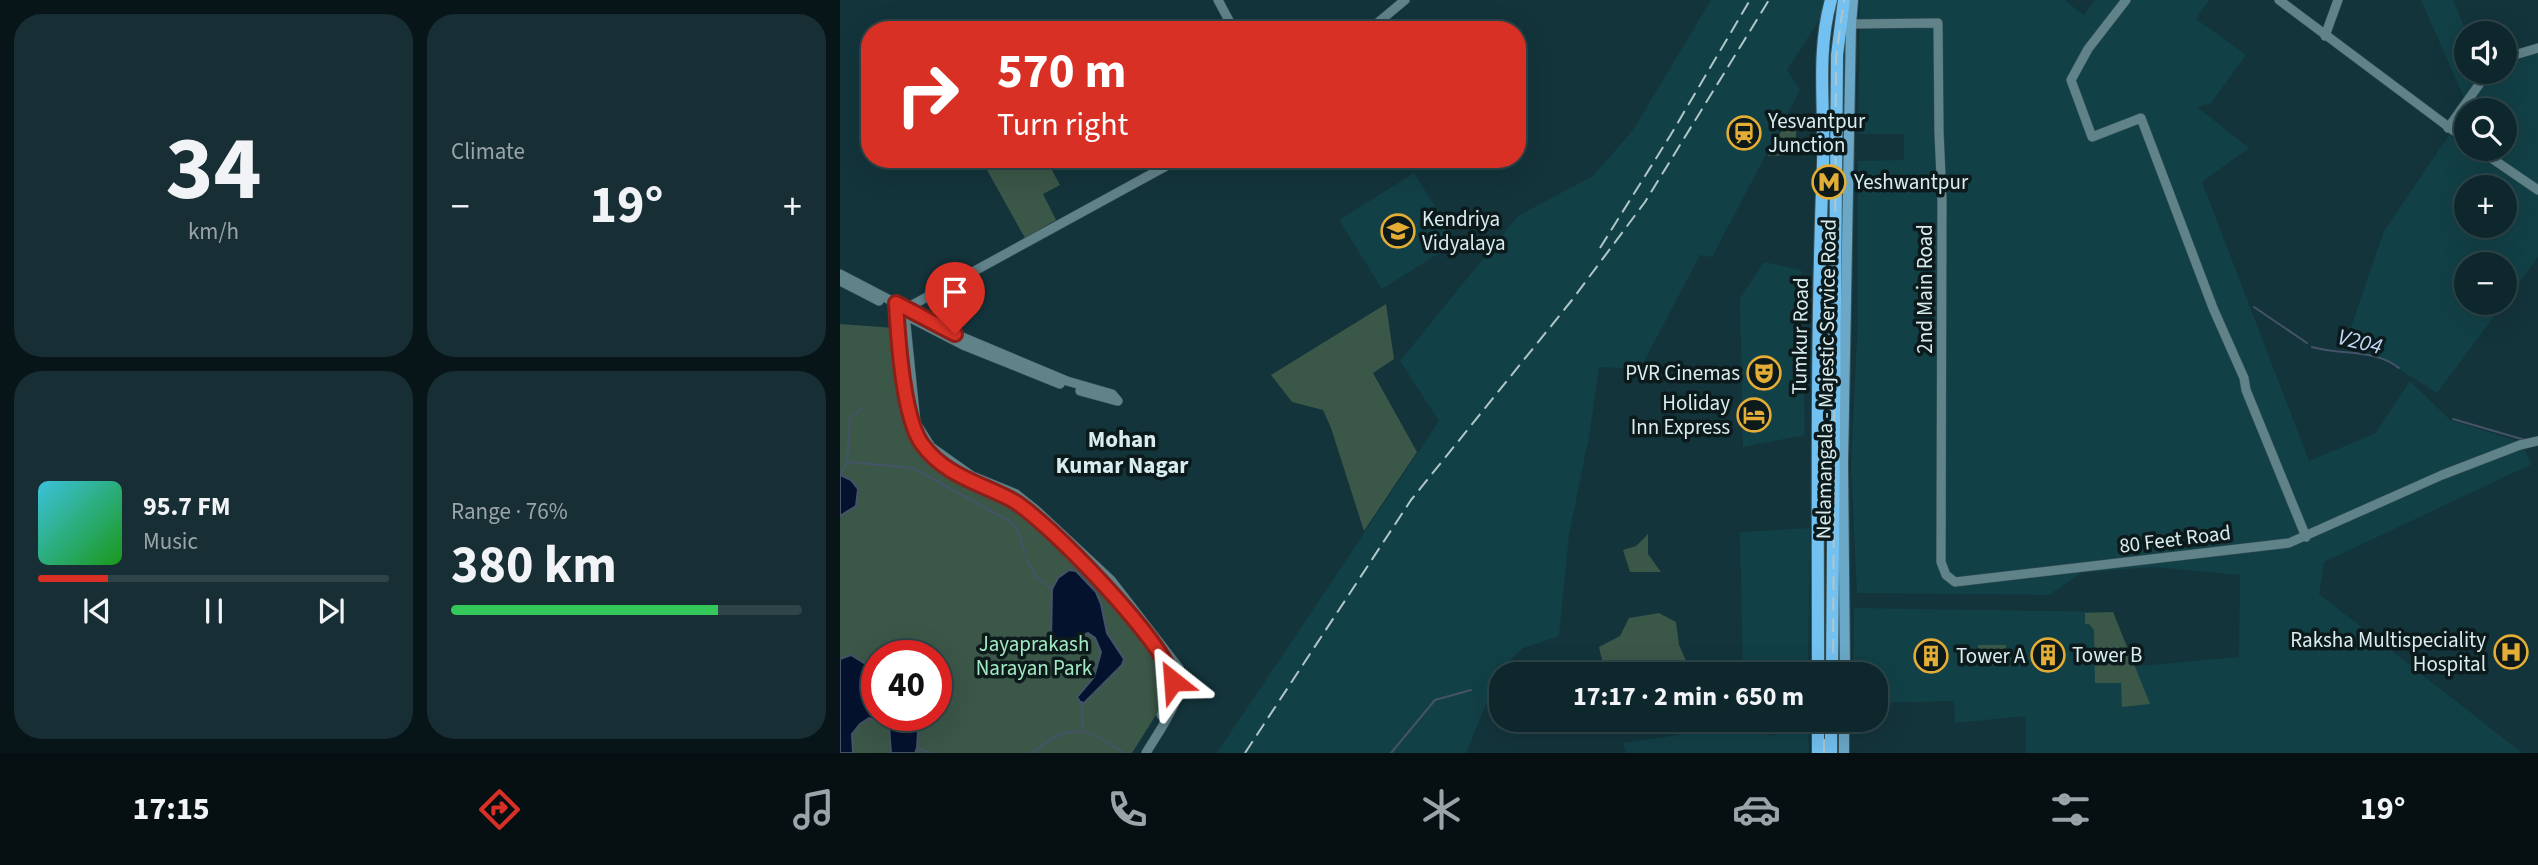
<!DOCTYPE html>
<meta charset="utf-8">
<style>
:root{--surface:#0e272c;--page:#172f34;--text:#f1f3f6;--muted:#9ba5a9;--line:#2e4448;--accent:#d93025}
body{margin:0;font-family:"Source Sans 3",sans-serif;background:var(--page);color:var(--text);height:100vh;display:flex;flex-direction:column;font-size:26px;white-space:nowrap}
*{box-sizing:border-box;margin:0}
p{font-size:23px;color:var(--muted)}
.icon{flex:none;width:38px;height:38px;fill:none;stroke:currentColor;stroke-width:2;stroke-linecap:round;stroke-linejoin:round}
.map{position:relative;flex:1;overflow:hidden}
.side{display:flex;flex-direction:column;gap:14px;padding:14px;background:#081518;width:840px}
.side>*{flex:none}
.hud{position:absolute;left:21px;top:21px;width:665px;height:147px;border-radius:28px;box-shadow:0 7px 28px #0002,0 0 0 2px var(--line);background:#d93025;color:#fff;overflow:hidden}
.buttons{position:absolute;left:1614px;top:21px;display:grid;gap:14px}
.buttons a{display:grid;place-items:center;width:63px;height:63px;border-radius:50%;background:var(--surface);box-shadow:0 7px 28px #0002,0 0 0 2px var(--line);font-size:35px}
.speed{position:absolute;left:21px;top:640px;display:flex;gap:14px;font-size:35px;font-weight:700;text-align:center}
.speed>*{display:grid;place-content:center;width:91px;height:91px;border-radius:50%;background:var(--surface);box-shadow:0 7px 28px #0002,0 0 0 2px var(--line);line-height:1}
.speed .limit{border:10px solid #d22;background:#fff;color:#111}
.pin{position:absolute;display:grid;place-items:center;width:60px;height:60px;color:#fff;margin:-72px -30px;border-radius:50% 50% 50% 0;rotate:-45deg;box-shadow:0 0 7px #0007}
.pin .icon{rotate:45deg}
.me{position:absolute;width:77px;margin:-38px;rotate:332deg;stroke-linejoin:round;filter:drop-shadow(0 0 5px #0008)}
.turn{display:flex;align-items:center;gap:24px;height:147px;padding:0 21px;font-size:32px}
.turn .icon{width:91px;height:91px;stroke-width:2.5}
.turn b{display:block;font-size:49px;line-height:60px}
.big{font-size:52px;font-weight:700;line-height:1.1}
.side .card{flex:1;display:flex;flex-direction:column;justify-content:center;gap:10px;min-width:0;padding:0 24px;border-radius:28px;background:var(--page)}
.side .dial{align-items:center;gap:0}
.dial b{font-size:91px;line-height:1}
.song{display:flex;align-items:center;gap:21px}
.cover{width:84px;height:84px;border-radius:10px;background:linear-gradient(135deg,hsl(190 70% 55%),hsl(120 70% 35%))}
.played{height:7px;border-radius:4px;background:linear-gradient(90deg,var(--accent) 20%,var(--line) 20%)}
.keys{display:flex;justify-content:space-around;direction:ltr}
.heat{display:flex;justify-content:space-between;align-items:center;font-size:38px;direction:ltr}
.charge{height:10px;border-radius:5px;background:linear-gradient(90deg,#34c759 76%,var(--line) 0)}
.side .tiles{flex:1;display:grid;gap:14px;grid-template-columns:repeat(2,1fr)}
.trip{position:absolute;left:649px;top:662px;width:399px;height:70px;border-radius:28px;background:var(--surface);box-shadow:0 7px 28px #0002,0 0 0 2px var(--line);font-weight:700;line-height:70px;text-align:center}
.tab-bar{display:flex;height:112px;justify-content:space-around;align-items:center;background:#061012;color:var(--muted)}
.tab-bar .icon{width:49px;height:49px}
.tab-bar .selected{color:var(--accent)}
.tab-bar b{font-size:32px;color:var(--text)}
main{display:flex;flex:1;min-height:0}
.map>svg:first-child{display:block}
.built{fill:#124047;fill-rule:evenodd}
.green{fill:#3b5748;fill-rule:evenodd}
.water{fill:#05122e;stroke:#455368;stroke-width:2}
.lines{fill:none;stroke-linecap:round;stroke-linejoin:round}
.stream{stroke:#455368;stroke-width:2}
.minor-casing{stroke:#385257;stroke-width:10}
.major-casing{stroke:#385257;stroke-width:12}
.highway-casing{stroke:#385257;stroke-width:14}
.minor{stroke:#608289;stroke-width:9}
.major{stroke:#6ba8c7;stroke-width:10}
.highway{stroke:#73c1f1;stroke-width:12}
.rail{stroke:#b0c6c9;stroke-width:2;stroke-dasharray:14 7;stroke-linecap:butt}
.route-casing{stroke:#8d1f18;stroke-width:18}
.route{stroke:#d93025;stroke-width:12}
.labels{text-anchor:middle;stroke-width:7;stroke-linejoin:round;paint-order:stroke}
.poi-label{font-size:21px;fill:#d9ecef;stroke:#0c1a1c;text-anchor:start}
.street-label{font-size:21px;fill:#d9ecef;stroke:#0c1a1c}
.park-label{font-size:21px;fill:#a3eac3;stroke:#0c1a1c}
.water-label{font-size:23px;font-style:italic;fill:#c4d8fb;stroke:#0c1a1c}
.neighbourhood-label{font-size:23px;font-weight:bold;fill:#d9ecef;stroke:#0c1a1c}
</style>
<main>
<section class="side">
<div class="tiles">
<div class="card dial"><b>34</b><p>km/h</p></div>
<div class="card"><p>Climate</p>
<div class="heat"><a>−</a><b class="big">19°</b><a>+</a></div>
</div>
<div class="card">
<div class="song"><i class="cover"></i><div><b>95.7 FM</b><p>Music</p></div></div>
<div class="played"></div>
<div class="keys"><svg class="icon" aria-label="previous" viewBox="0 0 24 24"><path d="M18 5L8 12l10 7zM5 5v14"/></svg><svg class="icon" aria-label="pause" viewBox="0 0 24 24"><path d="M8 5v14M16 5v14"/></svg><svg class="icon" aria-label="next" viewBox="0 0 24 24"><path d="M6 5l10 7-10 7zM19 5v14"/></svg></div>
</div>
<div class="card"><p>Range · 76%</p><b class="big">380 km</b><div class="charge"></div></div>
</div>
</section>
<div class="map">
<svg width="1698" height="753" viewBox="0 0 1698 753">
<rect width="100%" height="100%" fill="#13343b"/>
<path class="built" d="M871 0H986L982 16 947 70 960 90 872 257 860 255 800 369 759 367 750 431 729 535 719 636 683 648 655 674 660 698 646 704 626 753H377L599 421 560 361 678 216 753 176 793 130Z
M1020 0H1224L1244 15 1255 0H1369L1356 19 1406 55 1371 103 1357 107 1409 148 1362 182 1469 461 1536 433 1570 381 1610 420 1680 442 1692 464 1484 562 1479 594 1682 753H1186V716L1115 723 1114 701 1036 703V674H1013L1014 608 1273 612 1295 666H1299L1399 657 1400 575 1313 567 1241 573 1209 595 1017 593 1011 465 1018 319V161L1064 160V134H1018Z
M1581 0H1613L1627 33 1626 72H1643L1625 100Z
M1698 51V187L1643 149H1664V110H1626V137L1612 127 1650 72H1664V62Z
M1609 135 1626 149 1698 195V257L1664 303V264H1626V303H1664L1597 393 1526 348 1505 345 1544 231ZM1626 187H1664V226H1626Z
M574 173 617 242 542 289 499 220Z
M924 262 961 270 965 435 903 447 900 299Z
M970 528 968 674H903L900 532Z
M968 721 969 753H786L783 743 858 732V722L934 736Z"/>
<path class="green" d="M947 120 956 124V155L928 156Z
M161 159H206L220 185 203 194 216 220 185 238 147 170Z
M546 304 554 359 533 373 577 452 524 531 491 428 483 410 452 402 431 375Z
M0 324 55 328 66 423 77 447 116 482 181 512 278 604 324 663 330 678 321 707 292 753H0ZM37 656H96V716H37Z
M808 534V554L821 572H790L783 550 796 546Z
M1273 612 1310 704 1282 707 1281 683H1255L1254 630 1249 624H1245V613Z
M819 613 836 622 839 645 852 674H827L814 666 763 664 759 647 780 636 789 618Z
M1138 645H1166V665H1138Z"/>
<path class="water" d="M0 475 11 480 18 489 16 506 0 516Z
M229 570 236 571 256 592 261 604 267 633 284 659 282 665 244 703H241L237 697 254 677 261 652 255 638 248 633C235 636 222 664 211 642L212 589 218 578Z
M11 655 37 671V716H79L77 748 75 753H51L49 726 29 718 20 724 12 734 13 753H0V659Z"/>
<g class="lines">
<path class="stream" d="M1414 307 1467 343
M1472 347C1502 356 1533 348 1559 368
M1613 419 1685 440
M7 462 73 468 171 522 178 530 185 554
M0 475 7 462 10 418 21 409
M187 560 196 577 212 589
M242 702 243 732
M78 748 90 753
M192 753C230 722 246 727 284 753
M551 753 595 700 631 690"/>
<defs>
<path id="minor" d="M378 0 394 30
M1286 0 1248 49 1231 80 1252 137 1301 118 1373 308 1404 378 1406 390 1466 537
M1439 0 1626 140
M1011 24 1098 23 1099 132 1102 199 1101 562 1106 575 1115 582 1449 543 1602 475 1680 445 1698 441
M529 30 565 0
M1485 36 1498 0
M1664 58 1698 48
M1608 128 1648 72
M1638 149 1698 190
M0 274 115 334 227 381 272 394 278 401
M0 281 39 301
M57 299 65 315 76 423 91 447 132 476 176 494 196 510 271 580 339 668C346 697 320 729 306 753
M57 299 56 310 67 404 75 431 81 444 93 456 123 479 174 501 242 562 280 602
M65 309 339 159
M63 314 123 345 220 384
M240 391 277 401
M304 632C327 663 344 677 321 715"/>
<path id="major" d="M1005 674 1003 464 1011 24 1013 0
M1004 753V719"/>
<path id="highway" d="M978 674C978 504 976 334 983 164 985 109 976 53 991 0
M992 674 997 55 1004 0
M978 753V719
M991 753V719"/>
</defs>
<use href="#minor" class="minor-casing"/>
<use href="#major" class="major-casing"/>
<use href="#highway" class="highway-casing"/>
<use href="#minor" class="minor"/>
<use href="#major" class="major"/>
<use href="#highway" class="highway"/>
<path class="rail" d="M760 248 830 136 910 0
M993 674 996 58 1004 0
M405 753 571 500 732 300 805 202 929 0
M984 753V719"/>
</g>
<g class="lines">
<defs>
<path id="route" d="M115 334 56 303C58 338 63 418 82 444 104 475 140 483 172 500 205 518 329 646 333 681"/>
</defs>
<use href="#route" class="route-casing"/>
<use href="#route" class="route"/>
</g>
<defs>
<symbol id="station-ring" viewBox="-11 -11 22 22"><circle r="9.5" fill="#0c1a1c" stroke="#e4ad35" stroke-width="1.5"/><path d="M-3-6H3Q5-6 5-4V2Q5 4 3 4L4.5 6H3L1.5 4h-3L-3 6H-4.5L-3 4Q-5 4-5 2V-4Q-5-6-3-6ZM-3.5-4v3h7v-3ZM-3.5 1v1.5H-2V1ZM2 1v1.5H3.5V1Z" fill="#e4ad35"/></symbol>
<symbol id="metro-ring" viewBox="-11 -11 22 22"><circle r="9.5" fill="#0c1a1c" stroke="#e4ad35" stroke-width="1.5"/><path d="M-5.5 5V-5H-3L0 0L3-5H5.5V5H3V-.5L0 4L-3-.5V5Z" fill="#e4ad35"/></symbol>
<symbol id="school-ring" viewBox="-11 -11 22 22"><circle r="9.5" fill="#0c1a1c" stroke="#e4ad35" stroke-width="1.5"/><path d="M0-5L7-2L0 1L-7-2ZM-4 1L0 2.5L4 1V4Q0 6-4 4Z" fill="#e4ad35"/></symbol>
<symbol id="theatre-ring" viewBox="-11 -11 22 22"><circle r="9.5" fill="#0c1a1c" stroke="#e4ad35" stroke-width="1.5"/><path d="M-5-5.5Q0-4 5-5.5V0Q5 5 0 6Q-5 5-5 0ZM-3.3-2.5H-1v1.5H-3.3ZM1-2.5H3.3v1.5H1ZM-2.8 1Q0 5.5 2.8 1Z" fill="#e4ad35"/></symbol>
<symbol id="hotel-ring" viewBox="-11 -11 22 22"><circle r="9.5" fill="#0c1a1c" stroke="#e4ad35" stroke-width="1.5"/><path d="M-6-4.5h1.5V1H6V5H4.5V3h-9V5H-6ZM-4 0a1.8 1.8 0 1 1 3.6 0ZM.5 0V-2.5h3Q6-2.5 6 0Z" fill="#e4ad35"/></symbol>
<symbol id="hospital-ring" viewBox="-11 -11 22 22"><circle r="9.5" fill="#0c1a1c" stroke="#e4ad35" stroke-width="1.5"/><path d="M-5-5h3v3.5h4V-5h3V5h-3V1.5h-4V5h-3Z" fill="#e4ad35"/></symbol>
<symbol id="building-ring" viewBox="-11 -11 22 22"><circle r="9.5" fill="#0c1a1c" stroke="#e4ad35" stroke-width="1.5"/><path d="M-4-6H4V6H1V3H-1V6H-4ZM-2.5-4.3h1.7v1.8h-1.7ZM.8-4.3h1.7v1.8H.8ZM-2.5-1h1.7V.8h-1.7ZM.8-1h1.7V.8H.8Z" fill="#e4ad35"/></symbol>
</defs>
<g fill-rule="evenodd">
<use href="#station-ring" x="885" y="114" width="38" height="38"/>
<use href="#metro-ring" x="970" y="163" width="38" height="38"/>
<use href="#school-ring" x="539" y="212" width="38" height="38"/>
<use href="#theatre-ring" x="905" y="354" width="38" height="38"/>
<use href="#hotel-ring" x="895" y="396" width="38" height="38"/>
<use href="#hospital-ring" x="1652" y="633" width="38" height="38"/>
<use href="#building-ring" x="1189" y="636" width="38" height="38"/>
<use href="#building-ring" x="1072" y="637" width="38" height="38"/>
</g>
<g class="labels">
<g class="poi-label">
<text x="928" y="128">Yesvantpur<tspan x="928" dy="24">Junction</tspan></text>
<text x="1014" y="189">Yeshwantpur</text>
<text x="582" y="226">Kendriya<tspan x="582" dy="24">Vidyalaya</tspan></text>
<text x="900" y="380" text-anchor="end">PVR Cinemas</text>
<text x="890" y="410" text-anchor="end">Holiday<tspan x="890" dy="24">Inn Express</tspan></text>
<text x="1646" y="647" text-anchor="end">Raksha Multispeciality<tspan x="1646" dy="24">Hospital</tspan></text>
<text x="1232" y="662">Tower B</text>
<text x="1116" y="663">Tower A</text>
</g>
<g class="street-label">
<text transform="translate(1085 289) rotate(-90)" y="7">2nd Main Road</text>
<text transform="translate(960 336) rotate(-89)" y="7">Tumkur Road</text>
<text transform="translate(986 379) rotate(-89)" y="7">Nelamangala - Majestic Service Road</text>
<text transform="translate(1335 539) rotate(-7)" y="7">80 Feet Road</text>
</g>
<g class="park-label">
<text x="194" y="651">Jayaprakash<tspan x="194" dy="24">Narayan Park</tspan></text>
</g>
<g class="water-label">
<text transform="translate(1520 341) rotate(14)" y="8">V204</text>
</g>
<g class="neighbourhood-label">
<text x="282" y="447">Mohan<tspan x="282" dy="26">Kumar Nagar</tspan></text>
</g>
</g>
</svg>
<div class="buttons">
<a><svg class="icon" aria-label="sound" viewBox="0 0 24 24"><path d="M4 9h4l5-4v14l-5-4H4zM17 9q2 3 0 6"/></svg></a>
<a><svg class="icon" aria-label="search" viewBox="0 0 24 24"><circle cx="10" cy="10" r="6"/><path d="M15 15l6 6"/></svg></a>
<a>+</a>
<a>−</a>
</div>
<div class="speed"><div class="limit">40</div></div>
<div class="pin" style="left:115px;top:334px;background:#d93025"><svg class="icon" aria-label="arrive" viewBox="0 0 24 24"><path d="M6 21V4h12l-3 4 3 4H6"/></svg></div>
<svg class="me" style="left:333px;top:681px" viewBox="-20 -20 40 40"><path d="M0-17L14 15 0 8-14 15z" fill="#d93025" stroke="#fff" stroke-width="4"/></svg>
<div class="trip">17:17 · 2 min · 650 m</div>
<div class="hud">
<div class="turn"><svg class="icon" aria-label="right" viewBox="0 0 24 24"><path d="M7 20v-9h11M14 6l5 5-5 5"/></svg><div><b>570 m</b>Turn right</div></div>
</div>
</div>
</main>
<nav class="tab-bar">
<b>17:15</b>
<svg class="icon selected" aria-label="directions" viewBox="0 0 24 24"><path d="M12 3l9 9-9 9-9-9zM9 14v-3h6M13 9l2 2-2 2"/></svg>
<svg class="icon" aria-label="music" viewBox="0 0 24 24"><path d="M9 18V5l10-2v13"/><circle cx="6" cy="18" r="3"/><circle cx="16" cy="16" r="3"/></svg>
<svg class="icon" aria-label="phone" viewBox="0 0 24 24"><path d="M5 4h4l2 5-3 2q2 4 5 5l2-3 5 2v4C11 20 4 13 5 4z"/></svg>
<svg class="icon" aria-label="climate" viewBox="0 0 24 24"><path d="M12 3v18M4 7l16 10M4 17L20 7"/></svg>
<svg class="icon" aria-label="car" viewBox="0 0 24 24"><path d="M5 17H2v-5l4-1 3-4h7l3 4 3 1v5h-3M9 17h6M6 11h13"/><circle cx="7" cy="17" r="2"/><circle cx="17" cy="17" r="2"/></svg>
<svg class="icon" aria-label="filters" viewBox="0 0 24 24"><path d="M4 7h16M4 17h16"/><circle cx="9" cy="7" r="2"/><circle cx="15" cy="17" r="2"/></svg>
<b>19°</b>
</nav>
